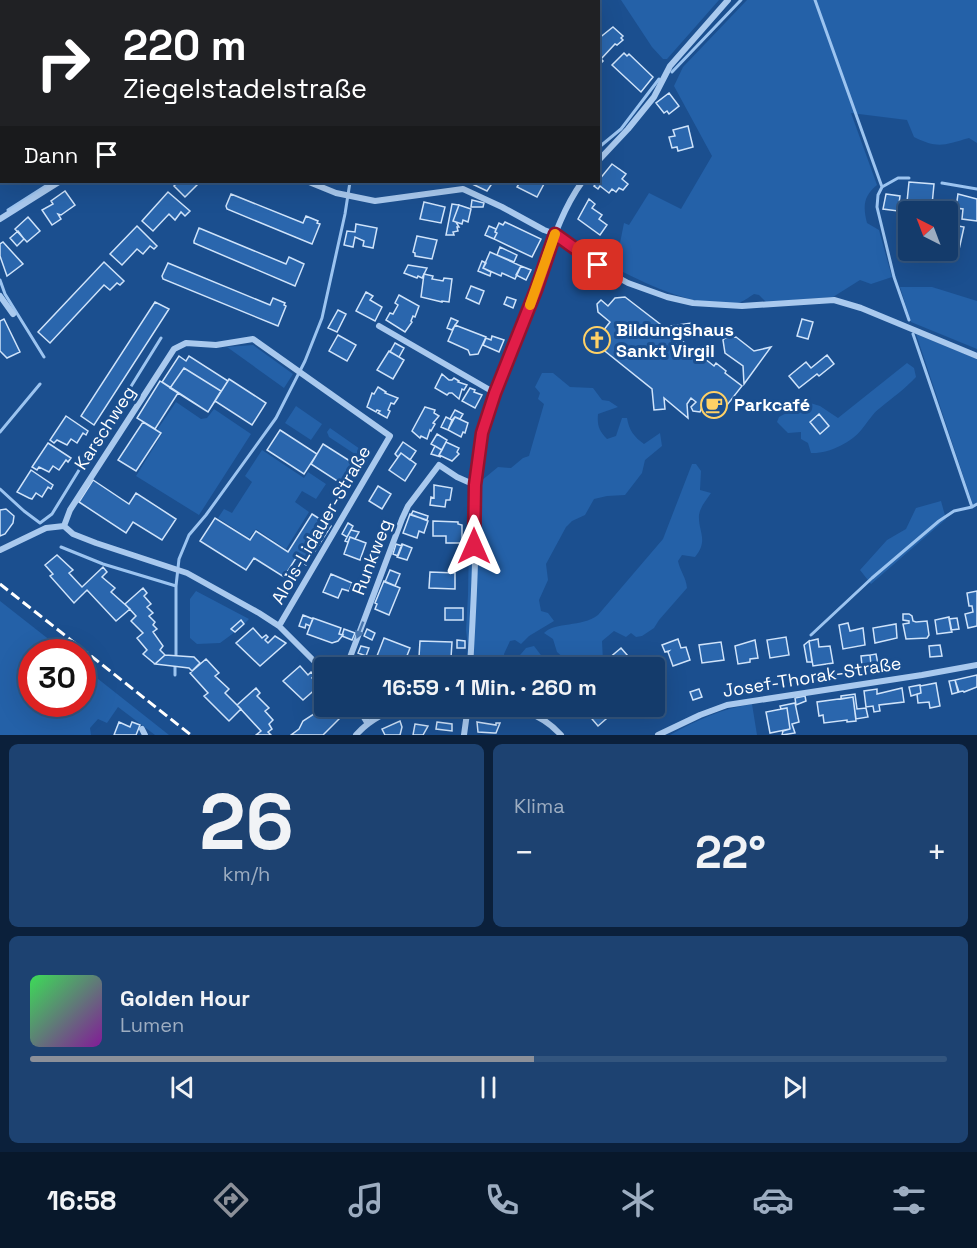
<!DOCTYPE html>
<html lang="de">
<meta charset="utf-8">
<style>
:root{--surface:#143b6b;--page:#1d4271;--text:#f1f3f6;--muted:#9dadc1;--line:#33557e;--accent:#8c9099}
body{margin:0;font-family:"Space Grotesk",sans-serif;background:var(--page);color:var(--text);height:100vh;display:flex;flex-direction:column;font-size:22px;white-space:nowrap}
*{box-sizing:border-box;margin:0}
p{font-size:20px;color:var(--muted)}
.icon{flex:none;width:33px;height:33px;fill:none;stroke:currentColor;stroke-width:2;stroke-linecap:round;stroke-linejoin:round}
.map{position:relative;height:735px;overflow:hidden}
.drawer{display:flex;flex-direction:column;gap:9px;padding:9px;background:#0b203b;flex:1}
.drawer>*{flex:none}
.top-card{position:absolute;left:0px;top:0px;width:600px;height:183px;box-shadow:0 6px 24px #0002,0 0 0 2px var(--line);background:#202124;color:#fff;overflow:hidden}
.needle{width:39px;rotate:318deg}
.buttons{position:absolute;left:898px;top:201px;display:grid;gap:12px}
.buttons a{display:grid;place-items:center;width:60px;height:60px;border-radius:6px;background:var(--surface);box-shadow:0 6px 24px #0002,0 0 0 2px var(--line);font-size:30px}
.speed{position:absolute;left:18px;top:639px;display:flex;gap:12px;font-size:30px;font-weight:700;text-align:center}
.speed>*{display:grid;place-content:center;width:78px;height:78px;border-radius:50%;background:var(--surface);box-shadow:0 6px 24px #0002,0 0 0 2px var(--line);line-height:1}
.speed .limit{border:9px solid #d22;background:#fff;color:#111}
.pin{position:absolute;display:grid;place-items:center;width:51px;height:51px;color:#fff;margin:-26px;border-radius:12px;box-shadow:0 3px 9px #0006}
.me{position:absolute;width:66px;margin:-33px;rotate:0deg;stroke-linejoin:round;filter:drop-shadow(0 0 4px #0008)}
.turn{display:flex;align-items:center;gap:21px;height:126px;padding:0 24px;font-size:27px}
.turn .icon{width:78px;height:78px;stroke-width:2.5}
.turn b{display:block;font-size:42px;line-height:51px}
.then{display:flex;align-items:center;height:57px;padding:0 24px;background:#0003;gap:12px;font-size:22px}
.big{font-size:45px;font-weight:800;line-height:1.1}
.drawer .card{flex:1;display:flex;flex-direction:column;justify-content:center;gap:9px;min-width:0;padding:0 21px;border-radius:9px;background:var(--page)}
.drawer .dial{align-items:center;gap:0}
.dial b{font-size:78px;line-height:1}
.song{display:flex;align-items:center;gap:18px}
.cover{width:72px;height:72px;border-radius:9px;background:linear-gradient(135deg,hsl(130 70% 55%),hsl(290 70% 35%))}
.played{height:6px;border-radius:3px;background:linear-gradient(90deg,var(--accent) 55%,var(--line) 55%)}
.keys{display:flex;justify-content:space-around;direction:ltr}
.heat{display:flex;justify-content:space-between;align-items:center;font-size:33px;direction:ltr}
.drawer .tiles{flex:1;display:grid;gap:9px;grid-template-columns:1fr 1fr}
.card:last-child{grid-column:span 2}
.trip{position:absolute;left:314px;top:657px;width:351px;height:60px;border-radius:6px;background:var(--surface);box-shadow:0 6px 24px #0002,0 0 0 2px var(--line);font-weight:800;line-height:60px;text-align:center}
.dock{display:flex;height:96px;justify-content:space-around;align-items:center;background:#08182b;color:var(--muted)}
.dock .icon{width:42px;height:42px}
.dock .selected{color:var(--accent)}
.dock b{font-size:27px;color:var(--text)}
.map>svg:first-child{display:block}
.green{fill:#2461a8}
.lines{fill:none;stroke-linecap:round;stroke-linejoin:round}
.stream{stroke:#9cc4f0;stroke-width:3}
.building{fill:#2a66ad;stroke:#cfe3fa;stroke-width:1.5}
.street{stroke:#a9c9ee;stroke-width:6}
.rail{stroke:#fff;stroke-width:3;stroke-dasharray:10 4.5;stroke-linecap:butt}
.oneway{fill:#4674ac}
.route-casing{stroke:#92132f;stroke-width:15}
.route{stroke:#e11d48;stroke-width:10}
.slow{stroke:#f59e0b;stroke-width:10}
.labels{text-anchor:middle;stroke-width:6;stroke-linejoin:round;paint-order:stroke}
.poi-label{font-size:18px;font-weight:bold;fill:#fff;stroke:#1b4f8f;text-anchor:start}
.street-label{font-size:18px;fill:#fff;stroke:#1b4f8f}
</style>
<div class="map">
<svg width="977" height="735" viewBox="0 0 977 735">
<rect width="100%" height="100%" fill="#1b4f8f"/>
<path class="green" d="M621 0H719L667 59H663L652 47Z
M747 0H977V143L969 138C944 145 938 149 914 137L907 120 851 113 877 185C863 196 863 207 867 223L879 230 892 277 871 284 860 280 833 297 766 302 759 295 754 294C749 297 743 302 738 303 703 311 646 284 615 268L624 223 629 225 649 193 681 209 712 156 674 86 683 67Z
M900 287H932L977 301V349L911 322Z
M916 334 977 359V502L973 505Z
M253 345 293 374 284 388 227 347Z
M907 363 914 368 916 377C905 389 893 397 880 408 872 414 868 422 862 429 851 443 828 454 811 453L808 443 801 439V432L788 433 777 422 779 417 807 402 820 406 838 418Z
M542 373H553L570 387 593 388 602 400 609 401 618 407 598 414C597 425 599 431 607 439L616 436 622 418H627C629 430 634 437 644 444L660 433 662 446 645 460 642 473 625 495 607 496 594 499 585 515 572 521 566 527 546 564 548 580 539 600 541 611 548 613 554 621 529 636 521 644 515 640 510 641 504 654 505 661H515L526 648 534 646 550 667 465 668 468 647 466 630 468 595 470 490 498 467 511 468 523 458 529 456 544 404 538 399 540 393 535 387Z
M176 402 201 419 207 418 214 409 251 434 199 515 136 476 162 434 157 430Z
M296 406 322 424 311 440 285 423Z
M330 428 370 456 367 462 329 437 327 432Z
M262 450 304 478 308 472 326 484 316 499 302 491 295 502 309 512 286 549 256 529 249 538 218 518 224 509 232 513 252 482 245 476Z
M692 464H696L701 471 700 490 711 493C707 499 700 507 699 515 698 532 709 540 695 557L682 555 678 561C680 571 686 577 687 588L659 620 654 628 642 636 636 637 631 633 626 637 614 631 602 641 603 661 583 667H574L557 652 553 639 544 633C556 621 581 628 598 615L663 539Z
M941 501 946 519 871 584 860 570 887 540 906 529 916 508Z
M196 591 249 619 244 624 240 621 232 629 235 632 220 643 197 644 190 638V599Z
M0 601 65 652H32V704H82L83 667 169 735H155L118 707 107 723 98 719 90 728 91 735H0Z
M752 704 757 735H670C697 720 721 709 752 704Z"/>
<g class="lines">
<path class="stream" d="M378 0 379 2
M815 0 882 187 878 195 877 207 894 277 909 320
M672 72 741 0
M598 148 621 129 659 79
M942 183 977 189
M882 187 898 178H909
M8 210 52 182
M0 280 5 294 44 357
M913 334 972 507
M104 430 161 338
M0 432 40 384
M0 489 24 511 40 523 52 514 100 436
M61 547 103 564 176 586
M811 635 872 578 939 521 954 511 972 507 977 504
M176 655V586L179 559 189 535 206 515 276 418 305 361 322 318 345 214 350 182
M175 675V667"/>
</g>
<path class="building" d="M613 27 623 36 621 38 623 40 617 45 615 44 601 59 603 61 599 65 598 39Z
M624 53 627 56 629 54 653 77 641 92 612 65Z
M669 93 679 106 669 114 667 111 664 113 656 103Z
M688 126 693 147 678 151 677 147 672 148 669 137 675 136 673 130Z
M612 164 626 174 622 179 628 184 623 190 619 188 616 192 612 189 609 193 600 186 598 189 594 186Z
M178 182H200L185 197 174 186Z
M468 182H493L487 191Z
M520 182H545L537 197 517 187Z
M909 182 934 184 932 205 923 204V206L907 202Z
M65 191 75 205 61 215 58 214 61 219 52 225 42 210 53 204 51 201Z
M168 192 190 211 185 216 181 212 175 220 169 214 153 231 142 221Z
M231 194 303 223 306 216 318 221 317 223 320 224 312 244 227 209 226 206Z
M886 194 900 196 898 211 883 209Z
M958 194 977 199V221L962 219 963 209 956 208Z
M589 199 595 204 592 208 602 215 599 219 607 225 600 235 578 219Z
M472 200 484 203 483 207H471Z
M424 202 445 207 441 223 420 219Z
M452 204 459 205 453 221 456 222 459 227H457L458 231 453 232 454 235H446Z
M459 205 471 209 468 222 463 220 462 224 453 221Z
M28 217 40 231 27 242 15 229Z
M505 222 541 239 532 257 494 239 497 233 495 232 499 223 503 225Z
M356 224 377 228 373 248 363 246 364 241 355 237 353 247 344 245 347 231 355 232Z
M948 224 964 227 958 254 939 250H948Z
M137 226 157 246 154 249 150 246 143 254 137 249 122 265 110 254Z
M489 226 496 229 495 232 497 233 494 239 485 235Z
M199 228 286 264 289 257 304 264 295 286 194 243V241Z
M18 231 24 239 17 246 10 238Z
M417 236 437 240 432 259 415 256V253L413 252Z
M3 242 23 264 7 276 0 256V244Z
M500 247 517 255 514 262 497 255Z
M490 252 521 266 515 279 502 273 501 276 483 268Z
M482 261 486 263 483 268 491 272 490 276 478 271Z
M104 262 124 281 120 285 117 283 110 290 104 285 50 343 38 332Z
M168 263 270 305 273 298 285 303 284 305 286 306 278 326 163 279 162 276Z
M408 265 427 268 422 278 418 276 417 278 404 273Z
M521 266 531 270 526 280 516 275Z
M424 274 433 276 432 279 443 281 444 278 452 279 449 302 442 301V302L421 297Z
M471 286 484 291 479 304 466 298Z
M366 292 373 296 370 300 382 307 375 321 356 311Z
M399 295 419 306 415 317 413 316 411 321 412 322 405 332 386 320 390 313 393 314 398 305 395 303Z
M507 297 516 300 513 308 504 304Z
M625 297 664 327 691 323 692 334 676 336 714 366 716 363 726 371 725 373 742 386 720 414 704 402 700 412 693 411 691 407 696 402 691 398 687 404 688 418 664 398 665 409 654 410 652 389 601 348 594 349 590 347 586 338 589 332 593 329 600 335 610 322 598 312 597 304 601 300 608 306 615 298Z
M155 302 169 309 94 425 81 416Z
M338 310 346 314 337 332 328 328Z
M451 318 458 321 452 330 447 328Z
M4 319 20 352 7 358 0 351V321Z
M802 319 813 322 808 339 797 336Z
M455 325 486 337 478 354 470 355 468 350 448 341Z
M338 335 356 345 347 361 329 351Z
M492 336 504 340 499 352 483 345 486 338 491 340Z
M736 337 754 351 771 347 744 384 743 366 725 353 723 340 725 338Z
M395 343 404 348 399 357 390 352Z
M389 351 404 360 393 379 377 370Z
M827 355 834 364 819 376 817 374 799 388 789 376 806 362 811 368Z
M179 356 186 361 189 356 228 381 208 412 162 382Z
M184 368 221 391 208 412 170 388Z
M442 374 449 380H452L454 378 459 381 458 382 467 385 464 390 462 389 459 399 452 393H449L447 395 435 388Z
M229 379 266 403 252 425 215 401Z
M160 381 178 393 155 429 137 418Z
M378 387 386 392 385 393 398 398 394 404 391 403 388 410 390 411 387 418 378 413 380 411 377 410 376 412 367 407 372 393 374 394Z
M470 388 475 390 474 392 482 395 475 408 462 401Z
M425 407 435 410 434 413 439 416 433 423 435 424 431 431 430 430 427 439 421 436 420 438 412 431Z
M455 410 463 414 460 419 455 417 452 420 450 419Z
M819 414 829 426 820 434 810 422Z
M66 416 88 431 86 435 83 433 77 443 71 439 67 445 57 440 54 443 50 440Z
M446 417 452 420 448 430 441 427Z
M455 417 468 423 465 433 463 432 461 437 448 430Z
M143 422 161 433 136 471 118 460Z
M280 430 317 454 304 474 267 450Z
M437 434 447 440 442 450 431 444Z
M403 442 416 451 410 460 401 453 398 457 395 454Z
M446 442 459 448 457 452 459 454 452 461 439 455Z
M48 443 71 458 68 462 66 460 59 470 53 466 49 472 39 467 37 470 32 467Z
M323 444 361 468 348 488 311 464Z
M435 446 442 450 439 455 441 457 431 454Z
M401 453 416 464 405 481 389 470Z
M31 470 53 485 51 489 48 487 42 497 36 493 32 499 29 498 17 492Z
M93 480 129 504 136 493 176 519 162 540 133 522 126 533 79 502Z
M434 485 452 488 450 500H446L445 507 430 505 431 497 434 498Z
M378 486 391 494 382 509 369 501Z
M6 509 14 516 13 523 5 534 0 536V510Z
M413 511 428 516 427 520 411 515Z
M312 514 331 526 306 565 296 558 284 577 254 558 246 570 200 541 215 518 250 540 256 531 288 552Z
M410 514 428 521 424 533 419 531 417 538 403 533Z
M433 521 458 522V524L462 525V543H446V536H433Z
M348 523 353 526 347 537 342 534Z
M351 530 359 532 355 539 350 537 348 542 345 541Z
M350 537 366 543 360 560 344 554Z
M396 544 402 546 398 556 393 554Z
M402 544 412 548 407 560 397 557Z
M57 555 73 570 69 573 82 587 103 567 107 572 102 577 115 588 111 592 130 609 116 621 87 590 74 603 50 576 53 574 45 565Z
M390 570 400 574 395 586 385 582Z
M430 572 455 573V589L429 588Z
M331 574 352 583 349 591 342 589 338 598 323 592Z
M384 581 400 588 389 615 375 609 377 604 375 603Z
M143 588 147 593 144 596 151 604 147 607 153 613 149 616 155 622 153 625 157 629 153 632 163 646 160 650 165 655 155 664 143 654 147 650 137 638 143 633 131 621 136 616 125 604Z
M977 591V626L968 628 965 614 973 612 972 606H969L967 593Z
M445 608H463V620H445Z
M903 614H909L912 616 913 621 916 622 927 621 929 635 927 638 906 639 903 624 909 623V621L903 620Z
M303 615 313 619 310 626 306 624 305 628 299 626Z
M949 617 952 632 937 634 935 620Z
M313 618 341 628 339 634 343 635 338 641 332 643 307 634Z
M957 618 959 629 951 630 949 619Z
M241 620 244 624 235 632 231 629Z
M848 623 850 631 863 628 865 645 843 649 839 625Z
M896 624 897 638 875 643 873 628Z
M253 628 262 638 266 635 268 637 265 640 268 643 275 636 286 643 260 666 236 643Z
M344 629 355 633 352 640 342 636Z
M367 629 375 633 372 640 364 636Z
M786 637 789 655 770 658 767 640Z
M384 638 410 648 403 666 377 656Z
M678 639 681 648 686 647 690 660 673 666 668 652 669 651 665 652 662 645Z
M818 639 819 647 830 646 833 663 813 666 809 641Z
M457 640 465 641V648H457Z
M755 640 758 658 750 659V662L738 664 735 646Z
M420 641 452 642 451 658 419 657Z
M809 641 812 662H807L804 645Z
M721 642 724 660 702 663 699 645Z
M940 645 942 656 930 657 929 646Z
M361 646 369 648 366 656 358 653Z
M621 648 635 664 632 668H603L601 665Z
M876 654 878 664 871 665 870 655Z
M165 655 194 657 200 663 192 671 189 668 155 664Z
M870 655 871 665 862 666 861 656Z
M365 656 374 660 371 667 362 663Z
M206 659 219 673 215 676 229 689 225 693 241 709 229 721 204 696 208 693 190 673Z
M357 661 371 667 373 668H354Z
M300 666 308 675 311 672 315 676 312 678 319 686 303 700 283 681Z
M656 675 665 695 654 700V676Z
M977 675V687L964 692 963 691 958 692 955 680Z
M955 680 959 692 952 694 949 681Z
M936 683 940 706 930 708 929 702 918 703 917 694 921 693 920 686Z
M920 685 921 693 911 696 909 687Z
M256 688 260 693 257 696 269 708 265 711 273 720 269 724 272 729 268 732 271 735H256L261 731 237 705Z
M902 688 904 702 879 705 880 711 874 712 873 706 866 707 864 691 877 689V694Z
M699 689 702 697 693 700 690 692Z
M855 694 857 709 866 708 868 717 856 719 853 697 841 699V696Z
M805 696 806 701 796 705 795 698Z
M853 697 856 721 847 722V720L824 723 823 715 819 716 817 702Z
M322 703H324V706H335L343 715 323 735H291L299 729 303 721 314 714Z
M795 703 799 722 792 724 795 733 782 735 783 731 790 729 787 708 781 709 780 706Z
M581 706H607L613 713 598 726Z
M787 708 790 729 770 733 766 712Z
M400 721 402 727 400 735H385L382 729Z
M119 722 130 727 132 722 140 725 136 735H114Z
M437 722 452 724V731L436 729Z
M477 722 496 725V723H500L496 733H494L478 732Z
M415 724 428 726 423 735H413Z"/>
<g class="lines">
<path class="street" d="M408 0 410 2
M180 2 181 0
M598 161 628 129 654 97 670 66 728 0
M309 182 336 193 375 201 463 189 502 207 544 230 555 234 610 273 628 283 667 297 693 303 742 306 834 300 861 308 977 356
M0 219 59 182
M0 296 13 314
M379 326 495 393
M64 526 70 510 174 349 186 343 216 345 253 339 390 436 279 626
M0 550 46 528 64 526 73 534 96 543 187 573 259 613 279 626 324 671
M346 668 402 519 408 506 439 465 457 477 475 485
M470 668C472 633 474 598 475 563 475 523 472 484 480 444 489 392 517 340 535 290 549 253 559 214 582 182
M357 706 368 724
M483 706C516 709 538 710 561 735
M142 729 145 735
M356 735C370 719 389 710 409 706
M464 735 468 706
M658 735 700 715 727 705 922 675 977 665"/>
<path class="rail" d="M0 584 191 735"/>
</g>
<defs><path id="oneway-solid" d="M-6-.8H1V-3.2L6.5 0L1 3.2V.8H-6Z" transform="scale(1.5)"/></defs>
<use class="oneway" href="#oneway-solid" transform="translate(360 630) rotate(111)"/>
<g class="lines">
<defs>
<path id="route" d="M474 546 475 485 482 433 495 393 536 290 555 234 598 265"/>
</defs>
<use href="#route" class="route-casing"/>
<use href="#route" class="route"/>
<path class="slow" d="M530 305 555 234"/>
</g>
<defs>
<symbol id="church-ring" viewBox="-11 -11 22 22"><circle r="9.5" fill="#1b4f8f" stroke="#ffd166" stroke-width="1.5"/><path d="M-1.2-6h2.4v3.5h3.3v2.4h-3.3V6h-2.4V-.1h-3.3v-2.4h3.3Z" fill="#ffd166"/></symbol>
<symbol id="cafe-ring" viewBox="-11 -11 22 22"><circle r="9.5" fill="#1b4f8f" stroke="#ffd166" stroke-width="1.5"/><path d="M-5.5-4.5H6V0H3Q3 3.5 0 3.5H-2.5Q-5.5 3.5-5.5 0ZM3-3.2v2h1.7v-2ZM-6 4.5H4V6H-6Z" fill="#ffd166"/></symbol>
</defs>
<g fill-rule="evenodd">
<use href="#church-ring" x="582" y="325" width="30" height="30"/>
<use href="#cafe-ring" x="699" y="390" width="30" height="30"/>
</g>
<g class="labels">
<g class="poi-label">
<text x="616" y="336">Bildungshaus<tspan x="616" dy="21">Sankt Virgil</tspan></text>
<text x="734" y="411">Parkcafé</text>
</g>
<g class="street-label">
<text transform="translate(105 428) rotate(-57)" y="6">Karschweg</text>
<text transform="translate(321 525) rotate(-60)" y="6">Alois-Lidauer-Straße</text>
<text transform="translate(372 557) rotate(-69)" y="6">Runkweg</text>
<text transform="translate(812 677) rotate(-9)" y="6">Josef-Thorak-Straße</text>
</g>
</g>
</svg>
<div class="buttons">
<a><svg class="needle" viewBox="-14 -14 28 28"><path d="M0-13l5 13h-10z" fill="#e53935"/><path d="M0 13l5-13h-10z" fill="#9dadc1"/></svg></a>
</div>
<div class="speed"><div class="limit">30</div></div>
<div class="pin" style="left:598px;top:265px;background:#d93025"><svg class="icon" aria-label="arrive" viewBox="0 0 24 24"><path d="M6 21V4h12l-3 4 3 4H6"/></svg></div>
<svg class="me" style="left:474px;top:546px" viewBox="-20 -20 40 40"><path d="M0-17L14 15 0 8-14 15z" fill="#e11d48" stroke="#fff" stroke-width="4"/></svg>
<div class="trip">16:59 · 1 Min. · 260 m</div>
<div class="top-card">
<div class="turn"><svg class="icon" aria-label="right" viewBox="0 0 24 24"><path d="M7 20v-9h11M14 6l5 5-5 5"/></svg><div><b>220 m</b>Ziegelstadelstraße</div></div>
<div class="then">Dann<svg class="icon" aria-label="arrive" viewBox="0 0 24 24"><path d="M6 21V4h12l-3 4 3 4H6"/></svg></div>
</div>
</div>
<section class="drawer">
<div class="tiles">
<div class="card dial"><b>26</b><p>km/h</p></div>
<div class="card"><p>Klima</p>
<div class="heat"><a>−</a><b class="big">22°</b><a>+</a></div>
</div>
<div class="card">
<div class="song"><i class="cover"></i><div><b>Golden Hour</b><p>Lumen</p></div></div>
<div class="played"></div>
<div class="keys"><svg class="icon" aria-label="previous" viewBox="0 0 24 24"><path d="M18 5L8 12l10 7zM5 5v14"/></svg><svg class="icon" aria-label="pause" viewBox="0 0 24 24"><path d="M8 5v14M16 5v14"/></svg><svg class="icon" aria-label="next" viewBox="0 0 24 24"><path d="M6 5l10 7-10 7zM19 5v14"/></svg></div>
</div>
</div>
</section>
<nav class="dock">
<b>16:58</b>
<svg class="icon selected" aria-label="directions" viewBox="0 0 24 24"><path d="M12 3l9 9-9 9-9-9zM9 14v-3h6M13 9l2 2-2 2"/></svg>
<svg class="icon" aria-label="music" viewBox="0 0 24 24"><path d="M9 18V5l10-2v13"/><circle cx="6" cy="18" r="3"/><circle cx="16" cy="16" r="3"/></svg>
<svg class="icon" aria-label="phone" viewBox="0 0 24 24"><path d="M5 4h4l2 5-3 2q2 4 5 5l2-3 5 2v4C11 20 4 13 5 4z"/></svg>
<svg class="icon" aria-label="climate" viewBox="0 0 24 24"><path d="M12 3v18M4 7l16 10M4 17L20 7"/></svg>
<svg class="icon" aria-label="car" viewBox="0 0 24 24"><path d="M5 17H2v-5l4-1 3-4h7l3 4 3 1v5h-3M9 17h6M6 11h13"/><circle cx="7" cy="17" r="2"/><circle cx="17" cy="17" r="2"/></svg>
<svg class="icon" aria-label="filters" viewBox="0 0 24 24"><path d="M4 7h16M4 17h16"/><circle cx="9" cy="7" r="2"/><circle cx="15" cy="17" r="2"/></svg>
</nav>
